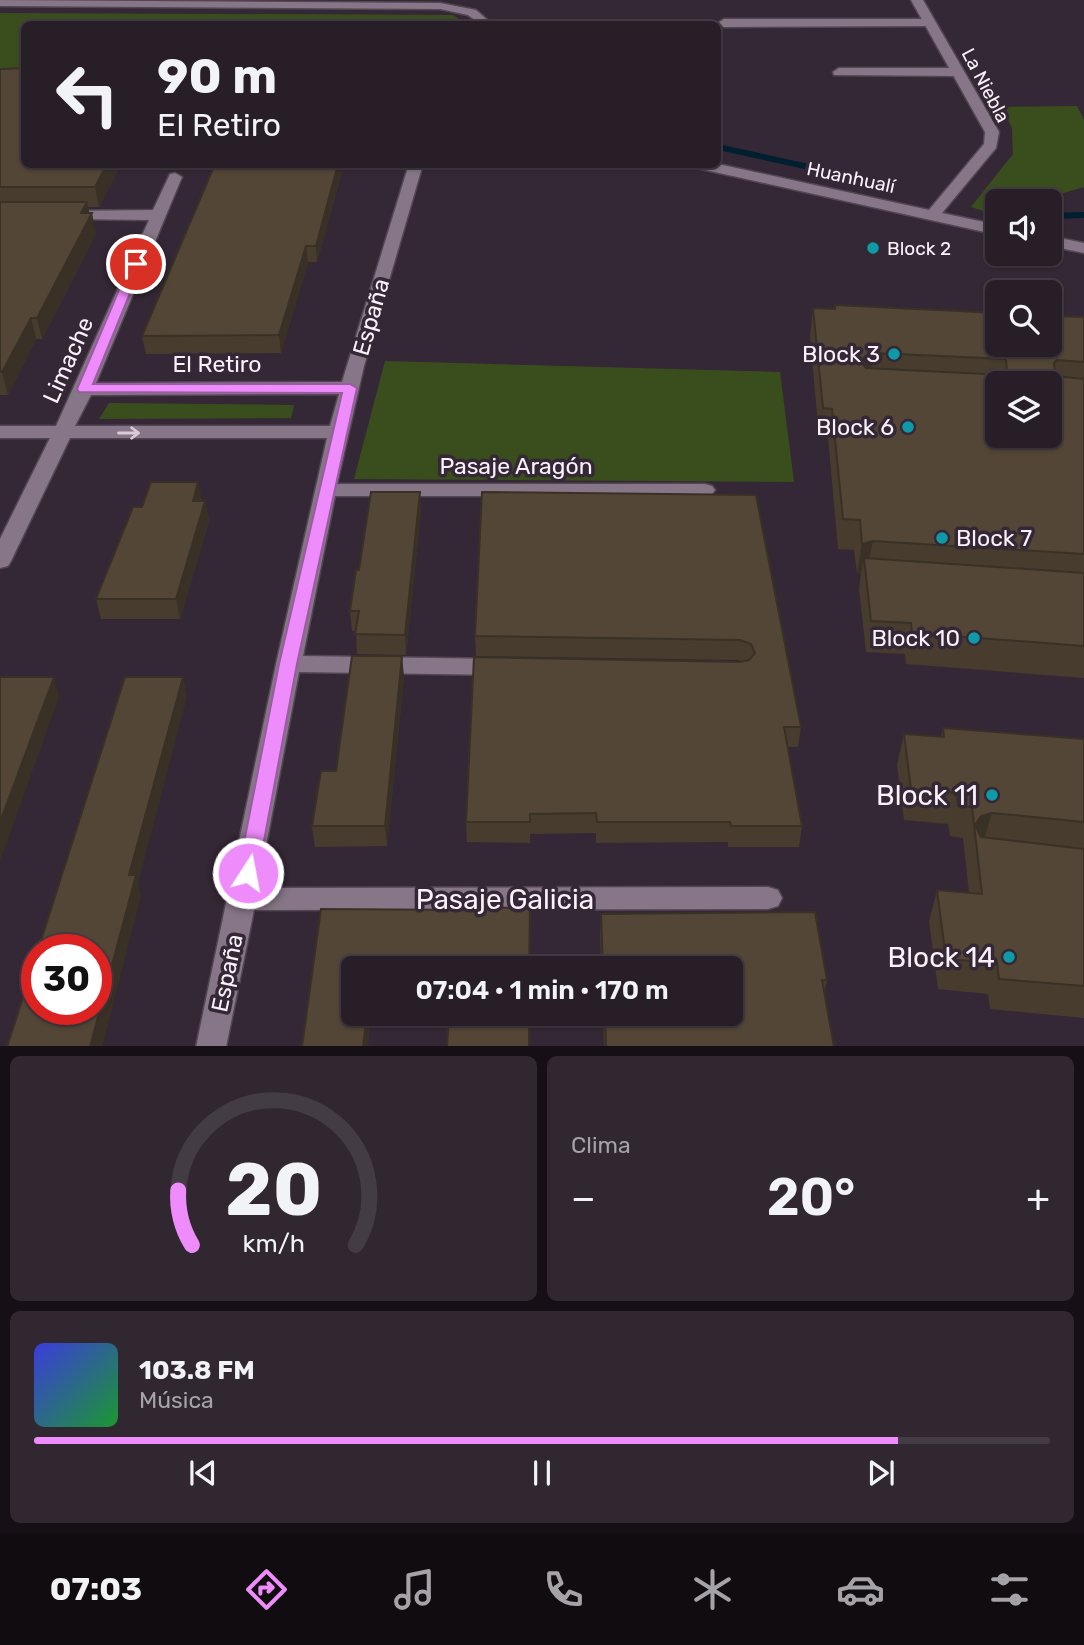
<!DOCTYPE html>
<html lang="es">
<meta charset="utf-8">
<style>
:root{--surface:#281e28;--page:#302730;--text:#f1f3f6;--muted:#a5a2a8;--line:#443c45;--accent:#ed8cfa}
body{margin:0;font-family:Rubik,sans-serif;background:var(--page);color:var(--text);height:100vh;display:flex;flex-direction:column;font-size:26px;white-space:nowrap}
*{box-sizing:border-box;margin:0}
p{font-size:23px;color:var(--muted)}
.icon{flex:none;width:38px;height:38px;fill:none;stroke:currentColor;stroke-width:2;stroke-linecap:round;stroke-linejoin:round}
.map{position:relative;height:1046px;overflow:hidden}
.drawer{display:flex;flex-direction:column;gap:10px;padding:10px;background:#161016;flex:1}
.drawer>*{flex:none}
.top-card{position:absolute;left:21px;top:21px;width:700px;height:147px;border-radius:10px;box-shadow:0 2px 5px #0004,0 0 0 2px var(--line);background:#281e28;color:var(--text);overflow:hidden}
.buttons{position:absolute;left:985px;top:189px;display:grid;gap:14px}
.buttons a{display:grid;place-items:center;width:77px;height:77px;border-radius:10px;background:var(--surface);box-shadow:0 2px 5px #0004,0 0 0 2px var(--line);font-size:35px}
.speed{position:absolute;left:21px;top:934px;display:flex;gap:14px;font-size:35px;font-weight:700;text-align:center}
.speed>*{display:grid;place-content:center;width:91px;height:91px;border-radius:50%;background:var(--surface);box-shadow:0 2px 5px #0004,0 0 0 2px var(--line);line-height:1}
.speed .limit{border:10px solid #d22;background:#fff;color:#111}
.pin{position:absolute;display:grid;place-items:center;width:60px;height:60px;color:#fff;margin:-30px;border:4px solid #fff;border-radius:50%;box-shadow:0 2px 7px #0007}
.me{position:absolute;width:77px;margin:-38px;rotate:11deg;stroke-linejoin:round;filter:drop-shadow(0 0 5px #0008)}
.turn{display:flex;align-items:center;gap:24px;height:147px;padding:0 21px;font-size:32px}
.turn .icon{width:91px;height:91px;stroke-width:2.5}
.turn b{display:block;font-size:49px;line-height:60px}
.big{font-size:52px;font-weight:600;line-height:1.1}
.drawer .tile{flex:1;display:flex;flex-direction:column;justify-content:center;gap:10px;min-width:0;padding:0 24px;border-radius:10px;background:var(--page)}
.drawer .dial{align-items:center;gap:0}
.dial svg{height:182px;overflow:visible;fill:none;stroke:var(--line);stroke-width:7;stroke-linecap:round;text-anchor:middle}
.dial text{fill:var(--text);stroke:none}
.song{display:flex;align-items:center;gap:21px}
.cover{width:84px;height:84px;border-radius:10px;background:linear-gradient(135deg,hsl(240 70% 55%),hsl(130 70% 35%))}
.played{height:7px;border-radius:4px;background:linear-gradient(90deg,var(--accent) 85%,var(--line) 85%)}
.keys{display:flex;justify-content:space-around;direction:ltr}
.heat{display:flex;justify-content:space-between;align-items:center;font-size:38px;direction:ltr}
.drawer .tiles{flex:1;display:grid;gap:10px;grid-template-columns:1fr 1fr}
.tile:last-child{grid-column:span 2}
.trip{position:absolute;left:341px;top:956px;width:402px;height:70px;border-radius:10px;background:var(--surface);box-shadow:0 2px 5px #0004,0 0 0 2px var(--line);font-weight:600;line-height:70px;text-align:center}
.menu{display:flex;height:112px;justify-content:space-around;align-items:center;background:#100c10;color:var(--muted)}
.menu .icon{width:49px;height:49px}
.menu .active{color:var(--accent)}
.menu b{font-size:32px;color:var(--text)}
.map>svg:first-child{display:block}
.green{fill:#3a4e1d}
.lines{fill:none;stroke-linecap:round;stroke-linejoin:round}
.stream{fill:#001f2f;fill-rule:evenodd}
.minor-casing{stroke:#514652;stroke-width:3}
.tertiary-casing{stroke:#514652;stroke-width:3}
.minor{fill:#867687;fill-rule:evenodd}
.tertiary{fill:#867687;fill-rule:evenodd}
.wall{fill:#473c2e}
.shaded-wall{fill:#3a3126}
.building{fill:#534636;stroke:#3a3126;stroke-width:2;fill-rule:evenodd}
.oneway{stroke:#d7ccd8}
.route{fill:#ed8cfa;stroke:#9a5ba2;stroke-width:2}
.culture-dot{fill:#0f9aa8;stroke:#352836;stroke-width:2.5}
.labels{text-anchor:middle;stroke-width:7;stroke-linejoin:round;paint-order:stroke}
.far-street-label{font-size:19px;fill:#faf1fa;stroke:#352836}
.far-poi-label{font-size:19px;fill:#faf1fa;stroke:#352836;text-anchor:start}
.street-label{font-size:23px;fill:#faf1fa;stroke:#352836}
.poi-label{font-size:23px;fill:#faf1fa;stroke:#352836;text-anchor:end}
.near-poi-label{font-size:28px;fill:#faf1fa;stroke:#352836;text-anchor:end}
.near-street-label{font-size:28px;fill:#faf1fa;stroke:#352836}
</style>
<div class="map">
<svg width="1084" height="1047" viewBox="0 0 1084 1047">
<rect width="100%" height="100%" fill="#352836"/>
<path class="green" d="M0 13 453 15 467 24H24V80L0 81Z
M1077 106 1084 120V187L1036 201H998L997 212 993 214 971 207 1013 154 1012 128 1002 107Z
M385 361 780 372 794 482 354 479Z
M109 403 294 405 291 418 99 419Z"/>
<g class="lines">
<path class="stream" d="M718 144 818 166 823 169 818 172 718 150Z
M1084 212V218L1050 219V213Z"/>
<defs>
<path id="minor" d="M930 19 936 23 934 26 724 27 718 23 724 19Z
M839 68H958L964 72 958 76 834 75 833 72Z
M409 164H423L364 366 337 484H705L712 486 715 490 712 494 705 496H335L303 656 501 659 509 661 513 667 509 673 501 675 299 672 258 888 768 887 778 890 782 898 778 906 768 909 254 910 226 1047H196L276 664 327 438H70L11 561 8 566 0 568V539L50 438H0V426H56L149 220 65 219 57 214 60 211 153 210 170 174 175 173 182 177 96 383 342 382ZM339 394 330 426H75L91 395Z"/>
<path id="tertiary" d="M0 0 440 3 476 10 492 24H480L468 15 440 9 0 6Z
M911 0H923L999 132 996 148 942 213 998 225V235L692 167 690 164H718L929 210 984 144 985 132Z
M1050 236 1084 243V253L1050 246Z"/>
</defs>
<use href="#minor" class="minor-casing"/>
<use href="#tertiary" class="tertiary-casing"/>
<use href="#minor" class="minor"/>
<use href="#tertiary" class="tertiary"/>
</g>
<path class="wall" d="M0 69 24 164H121L99 207H88L96 234 42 339H36L8 395H0Z
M342 172 317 262H308L281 353 146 354 142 336Z
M835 305 1084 317V678L906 664 905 654 866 652 859 589 861 573 857 574 854 550 838 549 828 437H819L810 336 813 308 834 309Z
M756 495 801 727 798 747H788L802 826 799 847H728V842L596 843V833L530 834V843L467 842 466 822 741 661 738 660 476 656 475 636Z
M202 501H205L209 521 180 619H101L96 599 142 507Z
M421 511 406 655 357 654 356 631H352L350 611 359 570Z
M404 676 387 846 315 847 312 826 336 771Z
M943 728 1084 739V1018L990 1009 988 994 938 989 929 921 937 890 969 893 963 838 950 836 948 824 904 820 897 765 904 734 941 737Z
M601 914 827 980 824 993 834 1047H604L603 1013H732V968H601L600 935Z"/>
<path class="shaded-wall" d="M107 164H121L99 207 95 187Z
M338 164H341L342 172 317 262 316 246Z
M87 202 90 217 92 213 96 234 42 339 37 318 81 213Z
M306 246 308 262 281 353 279 335Z
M31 318 36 339 8 395 2 372Z
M874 353 869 381 862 363 864 357Z
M198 482 202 501H193Z
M420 492 421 511 406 655 405 635Z
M205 501 209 521 180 619 176 599Z
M873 541 867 571 864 558 861 573 857 574 862 544Z
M402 656 404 676 387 846 385 826Z
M54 677 59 697 0 861V822Z
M183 677 187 697 138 883 141 896 102 1047H90L129 875Z
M992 813 983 843 975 825 981 816Z
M367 1013H371L368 1047H363Z"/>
<path class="building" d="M24 68V164H107L95 187H0V69Z
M215 164H338L316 246H306L279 335 142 336Z
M0 202H87L81 213H92L37 318H31L2 372H0Z
M835 305 998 313V345H1050V316L1084 317V362L1057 360 1054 363 1055 376 1084 379V554L873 541 862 544 860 520 843 519 832 409 823 408 813 308 835 309ZM874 353 1006 359 1007 373 1004 375 866 368 862 363 864 357ZM998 383H1050V436H998Z
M151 482H198L193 501H205L176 599H96L133 507H142Z
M371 492H420L405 635 355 634 359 611H350L356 570H359Z
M482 492 756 495 801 727H784L802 826H731L730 822H597L596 813 530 814V822H466L474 657 740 662 749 660 755 653 751 644 740 640 475 636Z
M864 558 1084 573V646L912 633 911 623 871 621Z
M352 656H402L385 826H312L321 771H336Z
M0 677H54L0 822Z
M125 677H183L129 875H136L90 1047H7L37 954V1010H96V950H38Z
M943 728 1084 739V822L992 813 981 816 975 825 981 837 1084 849V986L999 979 997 963 946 959 937 890 982 894 972 807 958 806 956 793 911 789 904 734 944 737Z
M465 907 530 908 529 968H354V1013H367L363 1047H302L321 909 465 910Z
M815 912 827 980H822L834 1047H606L605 1013H732V968H603L601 914Z
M449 1013H529V1047H447Z"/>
<defs><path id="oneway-shaft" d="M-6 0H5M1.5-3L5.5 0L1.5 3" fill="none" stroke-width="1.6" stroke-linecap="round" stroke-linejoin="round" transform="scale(1.75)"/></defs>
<use class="oneway" href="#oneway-shaft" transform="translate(129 433)"/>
<path class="route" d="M136 261 142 264 93 384H350L357 388 297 664 258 873 255 879 248 881 241 879 238 873 279 664 342 393 79 392 77 389 130 264Z"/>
<g class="culture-dot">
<circle cx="873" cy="248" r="7"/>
<circle cx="894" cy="354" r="7"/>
<circle cx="908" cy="427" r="7"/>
<circle cx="942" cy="538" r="7"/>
<circle cx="974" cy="638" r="7"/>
<circle cx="992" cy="795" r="7"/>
<circle cx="1009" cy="957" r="7"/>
</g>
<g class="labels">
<g class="far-street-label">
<text transform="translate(986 85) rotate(62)" y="7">La Niebla</text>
<text transform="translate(851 177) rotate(12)" y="7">Huanhualí</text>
</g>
<g class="far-poi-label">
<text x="887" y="255">Block 2</text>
</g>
<g class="street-label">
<text transform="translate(371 317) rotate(-74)" y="8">España</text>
<text transform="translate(68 360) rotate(-66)" y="8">Limache</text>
<text x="217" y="372">El Retiro</text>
<text x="516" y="474">Pasaje Aragón</text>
<text transform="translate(227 973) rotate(-78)" y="8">España</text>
</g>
<g class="poi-label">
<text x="880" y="362">Block 3</text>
<text x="894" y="435">Block 6</text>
<text x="956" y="546" text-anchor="start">Block 7</text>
<text x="960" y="646">Block 10</text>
</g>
<g class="near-poi-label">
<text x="978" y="805">Block 11</text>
<text x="995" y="967">Block 14</text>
</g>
<g class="near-street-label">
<text x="505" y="909">Pasaje Galicia</text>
</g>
</g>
</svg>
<div class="buttons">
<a><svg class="icon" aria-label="sound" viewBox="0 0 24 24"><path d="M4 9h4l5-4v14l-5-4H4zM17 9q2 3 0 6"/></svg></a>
<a><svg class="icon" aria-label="search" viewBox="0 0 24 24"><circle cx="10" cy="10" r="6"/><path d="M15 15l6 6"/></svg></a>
<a><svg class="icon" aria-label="layers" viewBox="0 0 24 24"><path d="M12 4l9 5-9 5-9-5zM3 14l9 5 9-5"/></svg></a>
</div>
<div class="speed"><div class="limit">30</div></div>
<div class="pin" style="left:136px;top:264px;background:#d93025"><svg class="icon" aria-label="arrive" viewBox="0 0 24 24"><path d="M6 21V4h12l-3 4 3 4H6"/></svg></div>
<svg class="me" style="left:248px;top:873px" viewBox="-20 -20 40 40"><circle r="17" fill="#ed8cfa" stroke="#fff" stroke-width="3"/><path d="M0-11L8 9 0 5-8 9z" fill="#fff"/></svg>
<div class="trip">07:04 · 1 min · 170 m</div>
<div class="top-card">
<div class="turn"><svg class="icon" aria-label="left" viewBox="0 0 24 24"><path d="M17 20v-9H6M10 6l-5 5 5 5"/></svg><div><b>90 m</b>El Retiro</div></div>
</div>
</div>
<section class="drawer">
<div class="tiles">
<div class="tile dial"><svg viewBox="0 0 100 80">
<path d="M14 69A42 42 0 1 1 86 69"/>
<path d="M14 69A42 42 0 0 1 8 45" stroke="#ed8cfa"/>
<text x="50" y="56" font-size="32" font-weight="700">20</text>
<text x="50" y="72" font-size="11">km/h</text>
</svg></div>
<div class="tile"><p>Clima</p>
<div class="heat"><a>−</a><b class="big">20°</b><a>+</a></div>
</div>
<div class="tile">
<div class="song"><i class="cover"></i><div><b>103.8 FM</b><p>Música</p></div></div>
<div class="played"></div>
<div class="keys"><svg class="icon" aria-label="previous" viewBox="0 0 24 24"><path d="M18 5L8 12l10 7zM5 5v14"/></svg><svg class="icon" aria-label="pause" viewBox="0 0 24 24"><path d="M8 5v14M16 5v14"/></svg><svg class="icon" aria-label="next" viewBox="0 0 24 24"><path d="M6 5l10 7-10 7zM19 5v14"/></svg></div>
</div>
</div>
</section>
<nav class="menu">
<b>07:03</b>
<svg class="icon active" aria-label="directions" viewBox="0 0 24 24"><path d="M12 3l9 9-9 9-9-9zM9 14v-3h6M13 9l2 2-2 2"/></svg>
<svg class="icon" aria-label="music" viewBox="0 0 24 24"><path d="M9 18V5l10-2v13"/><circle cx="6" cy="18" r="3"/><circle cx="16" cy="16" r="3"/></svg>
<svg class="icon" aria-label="phone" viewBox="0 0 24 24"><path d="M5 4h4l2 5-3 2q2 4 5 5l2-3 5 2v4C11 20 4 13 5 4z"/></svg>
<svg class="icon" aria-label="climate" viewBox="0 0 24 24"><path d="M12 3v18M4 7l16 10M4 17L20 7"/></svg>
<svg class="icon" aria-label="car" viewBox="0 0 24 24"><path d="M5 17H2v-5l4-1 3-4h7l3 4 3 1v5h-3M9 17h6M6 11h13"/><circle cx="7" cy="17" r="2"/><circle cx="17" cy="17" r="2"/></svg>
<svg class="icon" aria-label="filters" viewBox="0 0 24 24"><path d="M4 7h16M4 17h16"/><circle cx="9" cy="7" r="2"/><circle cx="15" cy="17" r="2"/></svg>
</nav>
